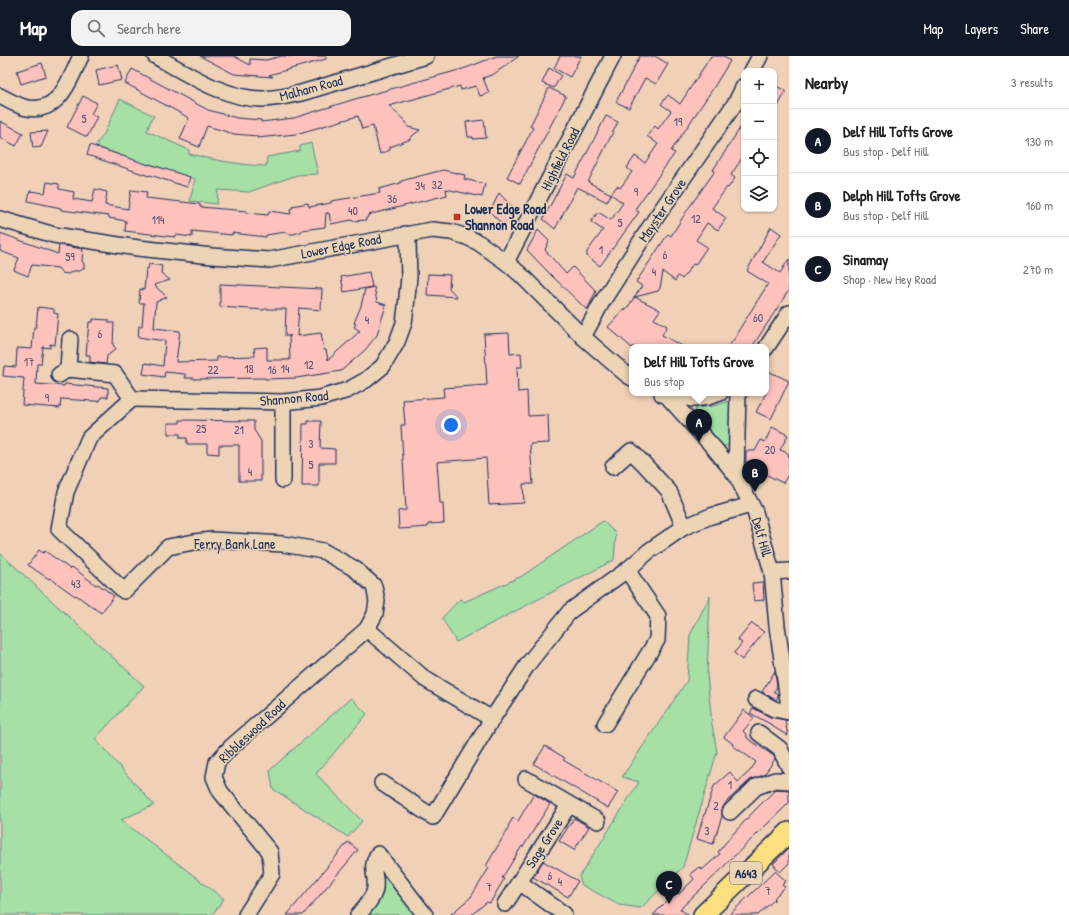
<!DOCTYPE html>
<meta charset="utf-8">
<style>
:root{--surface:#fff;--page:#f2f2f2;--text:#222;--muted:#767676;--line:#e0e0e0;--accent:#111827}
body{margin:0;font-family:"Patrick Hand",sans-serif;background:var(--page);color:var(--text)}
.controls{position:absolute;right:12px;top:12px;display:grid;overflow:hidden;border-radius:8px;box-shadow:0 1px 3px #0004}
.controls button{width:36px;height:36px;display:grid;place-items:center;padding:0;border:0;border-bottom:1px solid var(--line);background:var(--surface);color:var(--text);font:20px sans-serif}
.you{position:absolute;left:451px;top:369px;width:14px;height:14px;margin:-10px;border:3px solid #fff;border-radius:50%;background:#1a73e8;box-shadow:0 0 0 6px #1a73e833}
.badge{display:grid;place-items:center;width:26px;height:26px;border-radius:50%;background:var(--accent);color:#fff;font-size:13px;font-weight:700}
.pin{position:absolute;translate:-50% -33px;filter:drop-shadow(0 1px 2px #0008)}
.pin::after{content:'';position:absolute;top:21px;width:14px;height:12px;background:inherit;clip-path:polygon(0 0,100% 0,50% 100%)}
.popup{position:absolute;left:629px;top:288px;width:140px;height:52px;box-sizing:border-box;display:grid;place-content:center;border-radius:8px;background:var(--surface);filter:drop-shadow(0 1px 3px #0005);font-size:13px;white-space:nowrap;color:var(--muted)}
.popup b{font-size:15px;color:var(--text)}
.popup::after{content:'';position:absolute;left:50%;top:100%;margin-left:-8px;border:8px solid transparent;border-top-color:var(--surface)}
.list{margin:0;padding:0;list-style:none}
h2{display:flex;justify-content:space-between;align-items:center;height:52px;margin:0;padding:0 16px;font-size:17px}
h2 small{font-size:13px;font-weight:400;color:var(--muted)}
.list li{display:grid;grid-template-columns:26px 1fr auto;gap:12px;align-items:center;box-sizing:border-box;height:64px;padding:0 16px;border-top:1px solid var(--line)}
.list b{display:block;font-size:15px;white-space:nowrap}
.list p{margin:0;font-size:13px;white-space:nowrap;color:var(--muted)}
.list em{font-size:13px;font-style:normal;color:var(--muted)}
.icon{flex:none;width:22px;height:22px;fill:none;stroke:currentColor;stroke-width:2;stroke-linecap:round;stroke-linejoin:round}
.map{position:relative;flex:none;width:789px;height:859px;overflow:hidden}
header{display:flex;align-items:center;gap:24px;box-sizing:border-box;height:56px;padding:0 20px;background:var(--accent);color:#fff}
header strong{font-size:19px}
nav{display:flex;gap:22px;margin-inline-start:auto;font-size:14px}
.search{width:280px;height:36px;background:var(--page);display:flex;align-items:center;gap:10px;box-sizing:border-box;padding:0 14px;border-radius:12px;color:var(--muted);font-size:15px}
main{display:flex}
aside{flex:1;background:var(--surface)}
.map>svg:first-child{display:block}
.green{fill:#a6e0a6;stroke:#608882}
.building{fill:#fec2bd;stroke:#1b2f5e}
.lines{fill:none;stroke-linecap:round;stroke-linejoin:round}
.minor-casing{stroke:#1b2f5e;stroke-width:18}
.major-casing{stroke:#1b2f5e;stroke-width:22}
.minor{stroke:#edd4b5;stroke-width:15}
.major{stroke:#fce080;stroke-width:19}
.poi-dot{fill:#c8321e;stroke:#edd4b5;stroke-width:1.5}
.labels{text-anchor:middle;stroke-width:3;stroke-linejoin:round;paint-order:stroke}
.number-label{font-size:12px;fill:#545476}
.shield{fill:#edd4b5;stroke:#5a6078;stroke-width:1}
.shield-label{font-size:13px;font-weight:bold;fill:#1b2f5e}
.street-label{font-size:14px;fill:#1b2f5e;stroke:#edd4b5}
.poi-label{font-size:14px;font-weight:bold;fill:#1b2f5e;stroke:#edd4b5;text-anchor:start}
</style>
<header>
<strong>Map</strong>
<div class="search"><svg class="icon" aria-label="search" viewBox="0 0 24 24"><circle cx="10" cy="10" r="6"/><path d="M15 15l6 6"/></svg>Search here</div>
<nav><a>Map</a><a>Layers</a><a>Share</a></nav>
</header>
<main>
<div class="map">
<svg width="789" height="859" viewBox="0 0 789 859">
<rect width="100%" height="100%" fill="#f0d0b7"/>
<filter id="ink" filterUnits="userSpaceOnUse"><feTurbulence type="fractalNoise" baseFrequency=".025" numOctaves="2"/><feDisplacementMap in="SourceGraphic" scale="8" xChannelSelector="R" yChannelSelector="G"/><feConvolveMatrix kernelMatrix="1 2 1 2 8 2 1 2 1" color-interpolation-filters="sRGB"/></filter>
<g filter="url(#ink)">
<g class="green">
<path d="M120,43L154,60L151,64L147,75L189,94V98C214,104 240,109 266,110L267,101L300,95V90L311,87L318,118L297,119L249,136L218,134L217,148L190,145L195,123L150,108L147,116L134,104L95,90L104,78Z"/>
<path d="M729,345L731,346L730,388C728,391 725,390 722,389L695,356V354L696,352L713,350Z"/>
<polygon points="603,465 616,478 614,504 456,586 442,562 460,543 464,546 522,520"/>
<polygon points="0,497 144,630 95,683 154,749 121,764 224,843 212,859 0,859"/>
<polygon points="710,540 707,619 712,669 717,696 683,811 641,852 619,849 582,829 579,821 639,726 622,721 687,625 690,579"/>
<polygon points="351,642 367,658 316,718 362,765 348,781 273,733 270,714"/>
<polygon points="380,811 418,859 366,859"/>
</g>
<g class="building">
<polygon points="200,0 234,0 250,9 250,3 266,4 282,0 326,0 326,3 269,19 273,21 234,18"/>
<polygon points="497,0 519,0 494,18 483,22 489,37 480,40 476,30 461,34 460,30 389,50 406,66 408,71 420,74 411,81 411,83 390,91 390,94 380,98 373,70 362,73 358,60 296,78 257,82 257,80 234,78 207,70 199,91 180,83 189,62 125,27 132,13 208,54 237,62 261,64 261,66 294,62 355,43 466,12"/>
<polygon points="560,0 581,0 570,21 554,12"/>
<polygon points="640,0 655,0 668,8 656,28 645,22 629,52 616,46"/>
<polygon points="711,0 723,0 730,5 714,31 671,95 675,97 635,153 639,156 624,177 600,210 587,200 587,196 603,174 591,166 598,156 611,164 623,147 611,138 617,130 620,132 632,116 627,112 635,100 645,107 658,88 647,80 655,70 658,73 671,55 661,48 668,39 680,48"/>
<polygon points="42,7 46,20 21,28 17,15"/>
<polygon points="118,9 122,24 99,29 96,14"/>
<polygon points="549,12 561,19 554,32 542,27"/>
<polygon points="774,29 786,35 774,58"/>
<polygon points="549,32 566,40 520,128 507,121 533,72 530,70"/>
<polygon points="83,40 97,47 91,58 97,61 87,81 67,71"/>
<polygon points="606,60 618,66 588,126 611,138 607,146 577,131 555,173 543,163 567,118 574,122"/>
<polygon points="484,64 486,82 473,83 473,81 468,81 466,66"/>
<polygon points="0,65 23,77 16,90 0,81"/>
<polygon points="744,66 744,99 731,119 735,122 728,132 727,131 712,152 726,162 718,174 707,167 696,184 707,191 695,209 693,208 682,223 678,220 675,225 663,216 660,232 658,235 635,241 660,254 654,263 667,270 662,279 684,291 632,291 632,292 608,271 624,253 626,254 642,230 636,226 668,178 671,180 688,153 715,115 713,114"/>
<polygon points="48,75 41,91 33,92 31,76"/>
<polygon points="90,89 149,109 149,108 190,121 187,131 150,119 149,120 87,99"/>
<polygon points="443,114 465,119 464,123 485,128 482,141 446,133 447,139 368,159 368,161 366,162 366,164 353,165 352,164 331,168 329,157 326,157 325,171 302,174 301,176 293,178 289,178 286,176 266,179 266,181 232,177 232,179 192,175 192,181 176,179 175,181 125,175 126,165 109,162 109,160 61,154 61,152 28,145 30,135 45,137 47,126 59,128 59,133 74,136 73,143 92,146 95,133 107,136 105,149 128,153 131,134 147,136 146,142 200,148 200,151 247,155 247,157 268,159 269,155 291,158 290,153 293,152 292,150 308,147 309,151 331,147 331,145 380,137 379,133 401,127 401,125"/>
<polygon points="499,137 517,156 503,169 490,156"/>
<polygon points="771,171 781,178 763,206 780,217 789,203 789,234 752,291 728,291 738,278 737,277 768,228 747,215"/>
<polygon points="538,174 549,185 545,194 566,218 573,211 596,235 587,254 550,218 527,194"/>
<polygon points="0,177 58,198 59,189 83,193 82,205 84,208 84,212 80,215 73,215 68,218 62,217 58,212 32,209 28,220 18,216 14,214 19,202 0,195"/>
<polygon points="149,208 162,210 161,217 170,224 154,229 167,241 156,246 154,272 180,275 176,306 217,305 217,301 255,300 254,292 267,291 267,304 290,304 289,280 291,280 285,280 286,253 265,253 264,254 220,251 220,228 322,233 321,254 299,252 297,280 321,277 324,294 326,294 328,304 360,275 354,271 356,268 354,267 361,250 365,233 374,231 377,246 386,249 377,279 365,294 341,315 296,322 265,323 265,322 194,323 194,322 185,322 185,318 165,316 164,321 143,318 145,307 163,310 165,285 138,281 139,270 142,270 144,247 139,247 140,233 144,234 146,213 148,213"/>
<polygon points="369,216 372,231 344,236 341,221"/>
<polygon points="428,218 450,219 449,232 457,241 427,239"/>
<polygon points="38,251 54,253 54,257 58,258 55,289 50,288 50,292 43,291 41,308 37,308 36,328 64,330 65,328 108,332 108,341 101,341 100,345 94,345 61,343 60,352 22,349 24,322 3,320 4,310 16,311 17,292 32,293 34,271 36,271"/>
<polygon points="93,263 109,264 109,267 114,267 113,289 116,293 107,300 106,308 90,306 90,299 86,299 89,266 93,266"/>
<polygon points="509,277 510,298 521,297 522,311 517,311 518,336 527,335 528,360 548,359 549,387 530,388 533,428 523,428 524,447 489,449 486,402 437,406 440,447 443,447 444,467 428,468 428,471 399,473 398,455 406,454 401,369 405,369 403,344 444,341 443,332 487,329 484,278"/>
<polygon points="766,314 789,325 771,363 756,356 766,337"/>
<polygon points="180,364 254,365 254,374 261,385 261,425 239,425 239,389 219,389 219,398 207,397 207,388 187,388 187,382 180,382 180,378 168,378 168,367 180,367"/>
<polygon points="308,365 321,365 320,392 335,393 335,407 319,407 319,430 302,430 303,368 308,368"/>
<polygon points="772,371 788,379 780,394 788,397 789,402 789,417 783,427 763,417 765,414 753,407 746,407 746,395 755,395 761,384 765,386"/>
<polygon points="39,494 43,497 45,495 70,513 72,511 96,529 98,528 114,540 101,557 76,539 75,540 50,522 49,523 28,509"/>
<polygon points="763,526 764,544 754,545 752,527"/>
<polygon points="752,567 764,576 742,604 734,597 742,587 738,584"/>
<polygon points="775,615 777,630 774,636 778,638 778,640 776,644 762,636"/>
<polygon points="753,652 770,661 785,664 788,680 772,670 772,669 750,657"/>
<polygon points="744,654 754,662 743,675 747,679 747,682 774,700 775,703 764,719 750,724 726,746 722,753 722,760 713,788 697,783 704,758 705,758 714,730 730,716 738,726 750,715 756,706 732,689 733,688 724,681"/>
<polygon points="545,690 565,702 563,704 618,736 608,752 534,708"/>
<polygon points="776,733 789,734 789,747 724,810 725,810 680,853 688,859 653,859 677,835 679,838 694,823 690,818 699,811 702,814 720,798 718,796 732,779 755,754"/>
<polygon points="534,738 550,748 523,791 522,790 502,822 504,823 490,847 487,846 471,859 450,859 471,841 489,812 486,810 509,771 508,770 513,762 518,765"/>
<polygon points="574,762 589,771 574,794 559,785"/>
<polygon points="348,786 358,794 303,859 287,859"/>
<polygon points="789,792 789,807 780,816 773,808"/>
<polygon points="543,805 578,825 568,841 533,821"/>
<polygon points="775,815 786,825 782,829 785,831 774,842 775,843 758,859 729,859"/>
</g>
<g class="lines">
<g class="minor-casing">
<g id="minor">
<path d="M155,0C188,18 226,44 265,43C277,42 289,40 301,37L426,0"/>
<polyline points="752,15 760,0"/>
<path d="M0,40C7,44 15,48 23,51C58,61 69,25 81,0"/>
<polyline points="0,163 54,179 138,192 212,200 269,204 432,174 451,176 467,181 479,187 506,206 520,218 583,281 627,319 632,322"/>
<polyline points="506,206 613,0"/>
<polyline points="583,281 602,246 655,163 736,46 744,30"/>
<polyline points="766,292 789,257"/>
<polyline points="68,313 115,318 132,343"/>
<polyline points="59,319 68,313 70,283"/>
<polyline points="662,338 693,343 708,341 720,337"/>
<polyline points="667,340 714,392 736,419 755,456 772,516 777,570 789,651"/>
<polyline points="132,343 89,382 66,436 59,473 124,535 168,491 194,486 212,484 283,488 323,495 355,513 374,530 377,545 375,558 367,573 231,691 217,706 214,721 220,735 270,796 272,818 246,859"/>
<polyline points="132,343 283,346 321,342 348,334 366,324 383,310 397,286 404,267 406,251 409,221 408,187 405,178"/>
<polyline points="283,346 283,424"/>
<polyline points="613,411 631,395 643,407 669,435 684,471"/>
<polyline points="736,419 738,337"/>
<polyline points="772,516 789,515"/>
<polyline points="367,573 425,623 492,663"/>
<polyline points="756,643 774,653 789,656"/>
<polyline points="605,668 657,584 658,560 627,514"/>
<polyline points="759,677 780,693 789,711"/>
<polyline points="526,723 598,765"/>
<polyline points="382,727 433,761 492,663 528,608 570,555 627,514 649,495 684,471 711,460 751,449"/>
<polyline points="730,756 756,731 775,724 789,725"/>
<polyline points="519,826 564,858 564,859"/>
<polyline points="505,848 569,749"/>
<path d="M358,859C364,852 374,842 375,832C377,818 369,813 378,798L425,859"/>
</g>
</g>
<g class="major-casing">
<polyline id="major" points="703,859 789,776"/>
</g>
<use href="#minor" class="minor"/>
<use href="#major" class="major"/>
</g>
</g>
<rect class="poi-dot" x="453" y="157" width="8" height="8" rx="2"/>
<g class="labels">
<g class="number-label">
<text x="84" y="67">5</text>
<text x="678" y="70">19</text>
<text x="437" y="133">32</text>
<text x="420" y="134">34</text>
<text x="636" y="140">9</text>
<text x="392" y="147">36</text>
<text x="353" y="159">40</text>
<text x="696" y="167">12</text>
<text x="158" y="168">114</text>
<text x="620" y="171">5</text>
<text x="601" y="198">1</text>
<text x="665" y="203">6</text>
<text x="70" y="205">59</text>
<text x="654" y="220">4</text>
<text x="758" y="266">60</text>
<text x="367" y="268">4</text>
<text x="100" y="282">6</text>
<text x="29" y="310">17</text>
<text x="309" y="313">12</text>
<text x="249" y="317">18</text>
<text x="285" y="317">14</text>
<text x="213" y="318">22</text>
<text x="272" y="318">16</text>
<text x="47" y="346">9</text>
<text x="201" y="377">25</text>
<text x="239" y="378">21</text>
<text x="311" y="392">3</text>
<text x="770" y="398">20</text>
<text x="311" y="413">5</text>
<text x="250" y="420">4</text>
<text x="76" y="532">43</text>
<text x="730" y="733">1</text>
<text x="716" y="754">2</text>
<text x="707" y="779">3</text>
<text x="550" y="824">6</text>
<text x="560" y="830">4</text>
<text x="489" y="835">7</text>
<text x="768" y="839">7</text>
</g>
<rect class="shield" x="730" y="806" width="32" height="22" rx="3"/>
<g class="shield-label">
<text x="746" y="822">A643</text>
</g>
<g class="street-label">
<text transform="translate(311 32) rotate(-15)" y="5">Malham Road</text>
<text transform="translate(560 103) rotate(-63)" y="5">Highfield Road</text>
<text transform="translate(662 154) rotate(-56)" y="5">Mayster Grove</text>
<text transform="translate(341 190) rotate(-11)" y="5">Lower Edge Road</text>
<text transform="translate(294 342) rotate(-5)" y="5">Shannon Road</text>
<text transform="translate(762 481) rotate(74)" y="5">Delf Hill</text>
<text x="235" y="493">Ferry Bank Lane</text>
<text transform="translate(252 675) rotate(-43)" y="5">Ribbleswood Road</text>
<text transform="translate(544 787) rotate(-57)" y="5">Sage Grove</text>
</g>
<g class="poi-label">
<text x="465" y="158">Lower Edge Road<tspan x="465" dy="16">Shannon Road</tspan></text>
</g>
</g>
</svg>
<div class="controls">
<button>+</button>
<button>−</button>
<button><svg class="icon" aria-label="locate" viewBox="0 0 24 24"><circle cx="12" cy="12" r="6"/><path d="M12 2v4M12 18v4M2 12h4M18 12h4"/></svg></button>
<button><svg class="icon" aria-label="layers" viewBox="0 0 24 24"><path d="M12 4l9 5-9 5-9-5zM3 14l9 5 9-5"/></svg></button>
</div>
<div class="you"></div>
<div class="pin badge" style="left:699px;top:386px">A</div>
<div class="popup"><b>Delf Hill Tofts Grove</b>Bus stop</div>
<div class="pin badge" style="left:755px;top:436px">B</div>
<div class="pin badge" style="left:669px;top:848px">C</div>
</div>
<aside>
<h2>Nearby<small>3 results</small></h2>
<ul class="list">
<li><span class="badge">A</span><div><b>Delf Hill Tofts Grove</b><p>Bus stop · Delf Hill</p></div><em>130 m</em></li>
<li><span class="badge">B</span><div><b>Delph Hill Tofts Grove</b><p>Bus stop · Delf Hill</p></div><em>160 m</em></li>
<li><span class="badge">C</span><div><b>Sinamay</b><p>Shop · New Hey Road</p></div><em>270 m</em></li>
</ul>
</aside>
</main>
